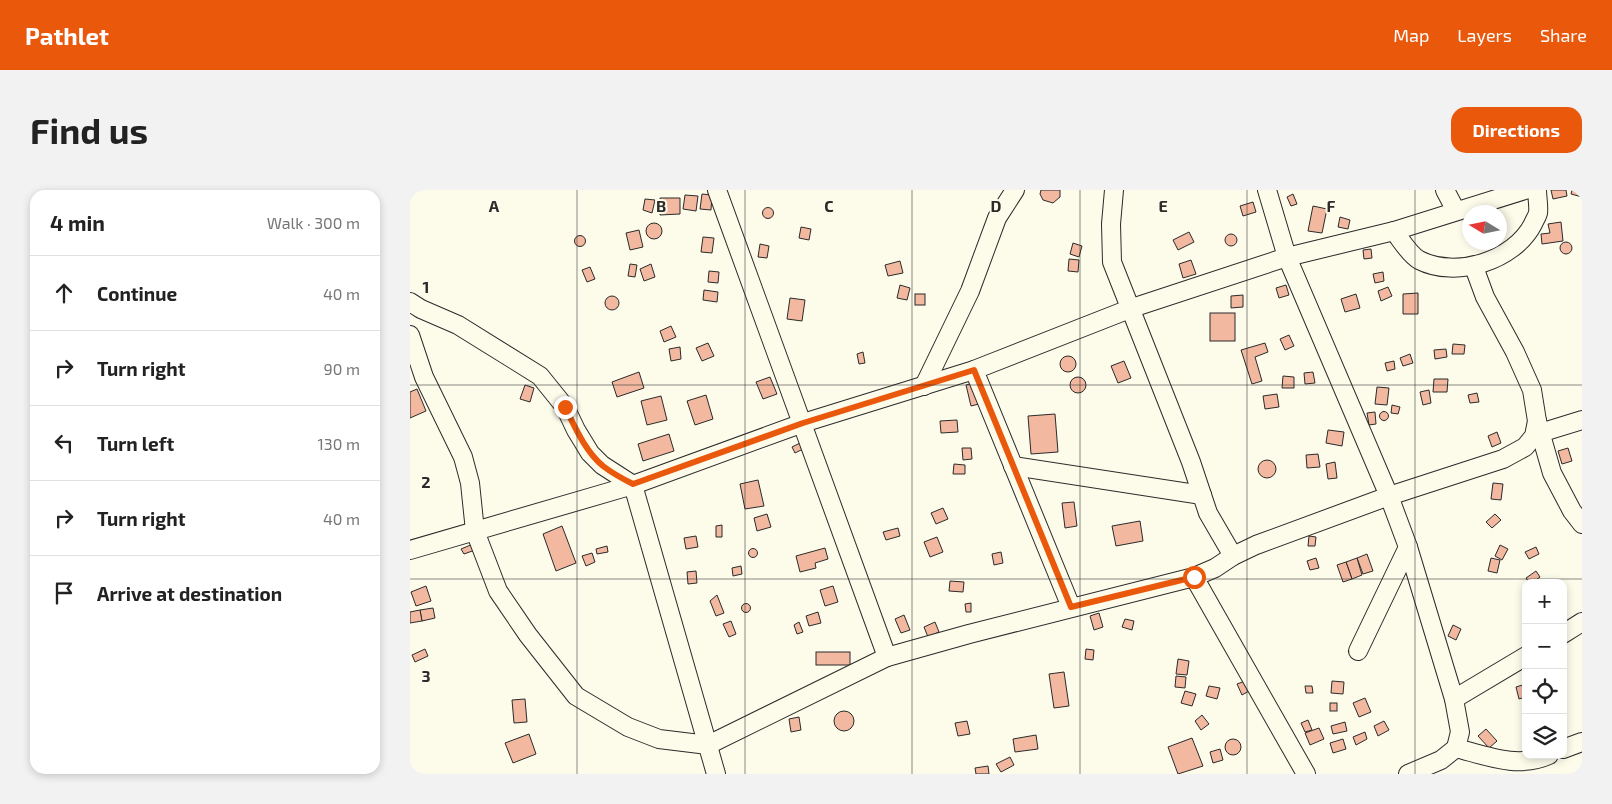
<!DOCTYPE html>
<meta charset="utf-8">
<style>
:root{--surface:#fff;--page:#f2f2f2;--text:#222;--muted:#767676;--line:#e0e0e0;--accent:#ea580c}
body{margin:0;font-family:"Exo 2",sans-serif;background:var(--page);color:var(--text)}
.controls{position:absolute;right:15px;bottom:15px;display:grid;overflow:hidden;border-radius:10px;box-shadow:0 2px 8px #0003}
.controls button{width:45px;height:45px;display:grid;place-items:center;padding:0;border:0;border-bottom:1px solid var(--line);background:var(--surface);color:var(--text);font:25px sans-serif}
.compass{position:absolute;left:1052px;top:15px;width:45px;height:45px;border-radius:50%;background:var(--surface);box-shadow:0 2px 8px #0003;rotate:280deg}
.stop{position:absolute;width:15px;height:15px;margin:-11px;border:4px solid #ea580c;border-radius:50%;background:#fff}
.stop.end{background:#ea580c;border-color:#fff;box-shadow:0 1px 5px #0008}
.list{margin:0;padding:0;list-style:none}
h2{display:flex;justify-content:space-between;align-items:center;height:65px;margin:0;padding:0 20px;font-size:21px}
h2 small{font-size:16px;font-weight:400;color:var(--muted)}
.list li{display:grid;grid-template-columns:32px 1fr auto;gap:15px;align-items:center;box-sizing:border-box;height:75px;padding:0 20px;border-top:1px solid var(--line)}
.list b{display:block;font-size:19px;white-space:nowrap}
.list em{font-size:16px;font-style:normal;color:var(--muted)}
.icon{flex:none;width:28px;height:28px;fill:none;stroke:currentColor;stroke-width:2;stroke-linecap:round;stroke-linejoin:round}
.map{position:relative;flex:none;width:1172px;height:584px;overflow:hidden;border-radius:15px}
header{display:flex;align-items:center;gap:30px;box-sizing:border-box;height:70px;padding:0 25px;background:var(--accent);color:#fff}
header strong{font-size:24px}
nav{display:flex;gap:28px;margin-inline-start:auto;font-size:18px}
.intro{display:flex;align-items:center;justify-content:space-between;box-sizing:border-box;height:120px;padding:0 30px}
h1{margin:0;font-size:35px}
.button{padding:12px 22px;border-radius:15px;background:var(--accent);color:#fff;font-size:18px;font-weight:700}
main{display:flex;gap:30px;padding:0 30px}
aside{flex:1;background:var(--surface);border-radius:15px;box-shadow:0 2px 8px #0003}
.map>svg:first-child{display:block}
.building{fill:#f2b8a0;stroke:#2b2b2b}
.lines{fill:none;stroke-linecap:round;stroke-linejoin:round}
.minor-casing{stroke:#2b2b2b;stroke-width:20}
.minor{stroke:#fdfbea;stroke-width:18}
.route{stroke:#ea580c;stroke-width:6}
.grid{fill:none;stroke:#2b2b2b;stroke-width:1;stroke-opacity:0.55}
.grid-label{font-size:16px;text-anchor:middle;font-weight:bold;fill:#2b2b2b;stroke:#fdfbea;stroke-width:4;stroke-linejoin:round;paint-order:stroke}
</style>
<header>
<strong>Pathlet</strong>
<nav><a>Map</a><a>Layers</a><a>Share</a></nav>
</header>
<div class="intro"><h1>Find us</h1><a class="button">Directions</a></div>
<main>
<aside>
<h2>4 min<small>Walk · 300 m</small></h2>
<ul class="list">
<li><svg class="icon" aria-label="ahead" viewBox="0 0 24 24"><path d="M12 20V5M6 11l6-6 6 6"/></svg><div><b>Continue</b></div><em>40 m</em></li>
<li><svg class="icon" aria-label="right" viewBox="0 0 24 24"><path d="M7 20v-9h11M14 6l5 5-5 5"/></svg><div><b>Turn right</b></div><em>90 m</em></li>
<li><svg class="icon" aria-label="left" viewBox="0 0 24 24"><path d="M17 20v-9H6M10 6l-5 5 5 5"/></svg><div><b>Turn left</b></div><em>130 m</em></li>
<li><svg class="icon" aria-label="right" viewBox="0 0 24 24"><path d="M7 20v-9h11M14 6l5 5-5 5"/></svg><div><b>Turn right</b></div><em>40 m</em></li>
<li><svg class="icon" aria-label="arrive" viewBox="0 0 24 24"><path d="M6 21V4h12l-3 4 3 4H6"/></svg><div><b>Arrive at destination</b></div></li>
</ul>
</aside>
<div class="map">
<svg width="1172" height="584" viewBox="0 0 1172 584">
<rect width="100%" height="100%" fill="#fdfbea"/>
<g class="building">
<polygon points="650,0 650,7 643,13 633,10 630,4 631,0"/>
<polygon points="1141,0 1156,0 1157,6 1143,9"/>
<polygon points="1162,0 1172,0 1172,7 1161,4"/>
<polygon points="292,4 302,5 301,20 290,19"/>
<polygon points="883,4 887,14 881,16 877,7"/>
<polygon points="275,5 288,6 286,21 273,19"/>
<polygon points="250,8 270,8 270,24 250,25"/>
<polygon points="235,9 245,10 242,23 233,20"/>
<polygon points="843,12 846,22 833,26 830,16"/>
<polygon points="903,16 917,19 912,43 898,41"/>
<circle cx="358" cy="23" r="5.5"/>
<polygon points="930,27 940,30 938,39 928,37"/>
<polygon points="1151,32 1153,51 1132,54 1131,44 1140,43 1138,34"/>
<circle cx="244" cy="41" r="8"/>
<polygon points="391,37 401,39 399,50 389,48"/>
<polygon points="229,40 233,57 220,60 216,43"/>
<polygon points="779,42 784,52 768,60 763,50"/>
<circle cx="821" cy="50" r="6"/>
<circle cx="170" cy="51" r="5.5"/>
<polygon points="293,47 304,48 302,63 291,62"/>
<circle cx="1156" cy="58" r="6"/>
<polygon points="663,53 672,56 669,67 660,64"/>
<polygon points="350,54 359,56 357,68 348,67"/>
<polygon points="961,59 962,68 954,69 953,60"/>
<polygon points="659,69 669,70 668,82 658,81"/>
<polygon points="781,70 786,84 773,88 769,74"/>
<polygon points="490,71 493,83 478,86 475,75"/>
<polygon points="220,74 227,75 225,87 218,86"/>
<polygon points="241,74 245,87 234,91 230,79"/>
<polygon points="180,77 185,89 177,92 172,80"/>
<polygon points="299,81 309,82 308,93 298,92"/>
<polygon points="973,82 974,91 965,93 963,84"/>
<polygon points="490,95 500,98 497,110 487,108"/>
<polygon points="876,95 879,105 869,108 866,98"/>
<polygon points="978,97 982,106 971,111 968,101"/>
<polygon points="294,100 308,102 307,112 293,110"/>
<polygon points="1008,103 1008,124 993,124 993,104"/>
<rect x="505" y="104" width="10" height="11"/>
<polygon points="946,104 950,118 935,122 931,109"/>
<polygon points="833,105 833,117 821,118 821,106"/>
<circle cx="202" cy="113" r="7"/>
<polygon points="380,108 395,110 392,131 377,129"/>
<rect x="800" y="123" width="25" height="28"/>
<polygon points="261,136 266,147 254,152 250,141"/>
<polygon points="879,145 884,156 875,160 870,149"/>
<polygon points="298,153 304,166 292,171 286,158"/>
<polygon points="855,153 858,162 845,167 852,191 842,194 831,160"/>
<polygon points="1043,154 1055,155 1054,164 1042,164"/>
<polygon points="270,157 271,169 261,171 259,159"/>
<polygon points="1036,159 1037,167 1025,169 1024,160"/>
<polygon points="453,162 455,173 449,174 447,164"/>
<polygon points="1000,164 1003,173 993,176 990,168"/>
<circle cx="658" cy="174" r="8"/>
<polygon points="714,171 721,188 708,193 701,176"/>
<polygon points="984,171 985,179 977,181 975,173"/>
<polygon points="229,182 234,198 207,207 202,192"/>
<polygon points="903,182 905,193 895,194 894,183"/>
<polygon points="873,186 884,187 884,198 872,198"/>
<polygon points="360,187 367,204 353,209 346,192"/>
<circle cx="668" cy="195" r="8"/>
<polygon points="1024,189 1038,189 1037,202 1023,202"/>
<polygon points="563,193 569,214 561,216 556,195"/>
<polygon points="115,195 124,198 120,212 110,209"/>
<polygon points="967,197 979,198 977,215 965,214"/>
<polygon points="7,199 16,221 0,228 0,202"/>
<polygon points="1019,200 1021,213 1013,215 1010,202"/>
<polygon points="1067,203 1069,212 1060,213 1058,205"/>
<polygon points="867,204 869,217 855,219 853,206"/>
<polygon points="296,205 303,229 285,235 277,211"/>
<polygon points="251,206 257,230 237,235 231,211"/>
<polygon points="982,215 990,217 988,224 981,223"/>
<circle cx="974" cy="226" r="4.5"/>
<polygon points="965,222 966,234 959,235 957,223"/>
<polygon points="645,224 648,262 621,264 618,226"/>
<polygon points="547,230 548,242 531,243 530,231"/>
<polygon points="918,240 934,242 932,256 916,253"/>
<polygon points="1087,242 1091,253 1082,257 1078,246"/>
<polygon points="259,244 264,261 233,271 228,254"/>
<polygon points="392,252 395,258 385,263 382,257"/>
<polygon points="552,258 561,258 562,269 553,270"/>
<polygon points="1158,258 1162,271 1152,274 1148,261"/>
<polygon points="908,264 910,277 897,278 896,265"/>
<circle cx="857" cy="279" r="9"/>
<polygon points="925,272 927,288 918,289 916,274"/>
<polygon points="544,274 555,275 555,284 543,284"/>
<polygon points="348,290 354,316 335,319 330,294"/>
<polygon points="1083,293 1093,294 1091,310 1081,309"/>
<polygon points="664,312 667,336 655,338 652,313"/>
<polygon points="533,318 538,329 526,334 521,323"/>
<polygon points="357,324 361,337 347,341 344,328"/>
<polygon points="1085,324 1091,330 1082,338 1076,332"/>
<polygon points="730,331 733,351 706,356 702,336"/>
<polygon points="312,335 312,347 306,347 306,336"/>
<polygon points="152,336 166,373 146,381 133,344"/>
<polygon points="488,338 490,346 476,350 473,342"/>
<polygon points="286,346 288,357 276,359 274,348"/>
<polygon points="899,346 906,347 905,356 898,356"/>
<polygon points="527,347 533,362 520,367 514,352"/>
<polygon points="63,354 65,360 54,364 51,359"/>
<polygon points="1090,355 1098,359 1092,370 1085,366"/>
<polygon points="197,356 198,362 187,364 186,359"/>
<polygon points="1126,357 1129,364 1119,369 1115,362"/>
<polygon points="415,358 418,369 405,373 406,378 390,382 386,366"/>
<circle cx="343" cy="363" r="4.5"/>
<polygon points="591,362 593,373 584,375 582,364"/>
<polygon points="182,363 185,372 176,376 172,366"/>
<polygon points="957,364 963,381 953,384 947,368"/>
<polygon points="906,368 909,378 900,380 897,371"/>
<polygon points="947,368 952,385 942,389 936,372"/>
<polygon points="1081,368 1090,370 1087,383 1078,381"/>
<polygon points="936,372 942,389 933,392 927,375"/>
<polygon points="331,376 332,384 323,386 322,378"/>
<polygon points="286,381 287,393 278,394 277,382"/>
<polygon points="1126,381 1130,387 1122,393 1119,393 1116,388"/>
<polygon points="540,391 554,392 553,402 539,401"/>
<polygon points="16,396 21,411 6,416 1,402"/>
<polygon points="423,396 428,412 415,416 410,400"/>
<polygon points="307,405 314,423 306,426 300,411"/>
<polygon points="561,413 561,422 556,422 555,414"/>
<circle cx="336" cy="418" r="4.5"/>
<polygon points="23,418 25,428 12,431 10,420"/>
<polygon points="10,420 12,431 0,433 0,422"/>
<polygon points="408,422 411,433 399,436 396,426"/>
<polygon points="689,423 693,437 684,440 680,426"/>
<polygon points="494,425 500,440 491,443 485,429"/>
<polygon points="715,429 724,431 722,440 712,437"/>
<polygon points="321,431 326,444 319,447 313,434"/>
<polygon points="389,432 393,442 387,444 384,435"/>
<polygon points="525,432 529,442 518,447 514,437"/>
<polygon points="1043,435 1051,439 1046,450 1038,446"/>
<polygon points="15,459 18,466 5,472 2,465"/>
<polygon points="676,459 684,460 683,470 675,469"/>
<rect x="406" y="462" width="34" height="13"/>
<polygon points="768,469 779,471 777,485 766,484"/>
<polygon points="654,482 659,516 644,518 639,484"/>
<polygon points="766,486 776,487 775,498 765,497"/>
<polygon points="835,491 839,501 832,505 827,494"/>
<polygon points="922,491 934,492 933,504 921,503"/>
<polygon points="1116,494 1116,507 1109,509 1106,497"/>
<polygon points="799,496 810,498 807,509 796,506"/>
<polygon points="895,496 902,496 903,503 896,503"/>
<polygon points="775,501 786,504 782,516 771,513"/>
<polygon points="955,508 961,522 949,527 943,513"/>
<polygon points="115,509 117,532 104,533 102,510"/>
<rect x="920" y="513" width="7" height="8"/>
<circle cx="434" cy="531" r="10"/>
<polygon points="792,525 799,534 791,540 785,531"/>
<polygon points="389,527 391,540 381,542 379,529"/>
<polygon points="898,530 902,540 895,542 891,533"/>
<polygon points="557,531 560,544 548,546 545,533"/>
<polygon points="974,531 979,540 968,546 964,536"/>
<polygon points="935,532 937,541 923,544 921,536"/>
<polygon points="909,538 914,549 900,555 895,543"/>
<polygon points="1076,539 1087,551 1079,558 1068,546"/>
<polygon points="955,542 957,549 946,555 943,547"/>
<polygon points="119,544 126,564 103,573 95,553"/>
<polygon points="626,545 628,559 605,562 603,549"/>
<polygon points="782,548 793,576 768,584 758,557"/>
<circle cx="823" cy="557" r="8"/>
<polygon points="933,549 936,559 923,563 920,553"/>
<polygon points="810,559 813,570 803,573 800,562"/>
<polygon points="600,567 604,575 591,582 586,574"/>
<polygon points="578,576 579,584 566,584 565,578"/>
</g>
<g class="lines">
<g class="minor-casing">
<g id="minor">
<polyline points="307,0 477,467"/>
<polyline points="704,0 701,34 702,72 781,272 798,323 823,366"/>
<polyline points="857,0 877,67 979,306 998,357 1044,509 1050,542 1046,558 1031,570 998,584"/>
<polyline points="1035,0 1046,21"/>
<path d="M984,41C991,50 999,64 1009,70C1046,89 1104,71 1123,34C1124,31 1127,27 1128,23C1129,16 1127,7 1127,0"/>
<polyline points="0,112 11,119 48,135 130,186 155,217 166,240 180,263 192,275 223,295 306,584"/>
<polyline points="0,145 14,187 53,267 60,293 65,341 88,401 118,445 166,506 218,537 249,549 298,555 477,467 559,444 784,387 805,378 823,366 846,355 979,306 1093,269 1115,257 1124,246 1127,231 1122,200 1105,162 1075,107 1064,77"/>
<polyline points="564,180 661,417"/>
<polyline points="514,196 560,101 587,28 605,0"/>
<polyline points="1127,231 1142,283 1162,321 1172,334"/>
<polyline points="1130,243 1172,230"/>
<polyline points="603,276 792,305"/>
<polyline points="0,360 223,295 393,233 564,180 722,118 877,67 984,41 1115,0"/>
<polyline points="784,387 896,584"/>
<polyline points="1153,444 1172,432"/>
<polyline points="948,461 998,357"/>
<polyline points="1044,509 1116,466"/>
<path d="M1046,558C1077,566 1108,579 1139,565"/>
<polyline points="1153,559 1172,552"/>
</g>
</g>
<use href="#minor" class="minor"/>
</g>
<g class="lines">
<path class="route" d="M155,217C165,237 175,261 193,276C202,283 213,289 223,294L393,233L564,180L661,417L784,387"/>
</g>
<path class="grid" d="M167,0V584M335,0V584M502,0V584M670,0V584M837,0V584M1005,0V584M0,195H1172M0,389H1172"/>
<g class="grid-label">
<text x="84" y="22">A</text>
<text x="251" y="22">B</text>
<text x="419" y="22">C</text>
<text x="586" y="22">D</text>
<text x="753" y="22">E</text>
<text x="921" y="22">F</text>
<text x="16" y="103">1</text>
<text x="16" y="298">2</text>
<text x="16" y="492">3</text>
</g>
</svg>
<div class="controls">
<button>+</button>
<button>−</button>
<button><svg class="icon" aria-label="locate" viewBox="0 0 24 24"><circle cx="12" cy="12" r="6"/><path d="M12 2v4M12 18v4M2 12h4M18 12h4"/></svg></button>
<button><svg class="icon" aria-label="layers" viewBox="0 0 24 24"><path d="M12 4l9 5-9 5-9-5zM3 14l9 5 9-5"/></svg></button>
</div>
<svg class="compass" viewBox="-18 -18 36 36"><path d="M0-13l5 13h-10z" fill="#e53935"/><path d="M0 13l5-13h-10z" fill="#767676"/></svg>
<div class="stop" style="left:784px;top:387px"></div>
<div class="stop end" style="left:155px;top:217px"></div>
</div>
</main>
